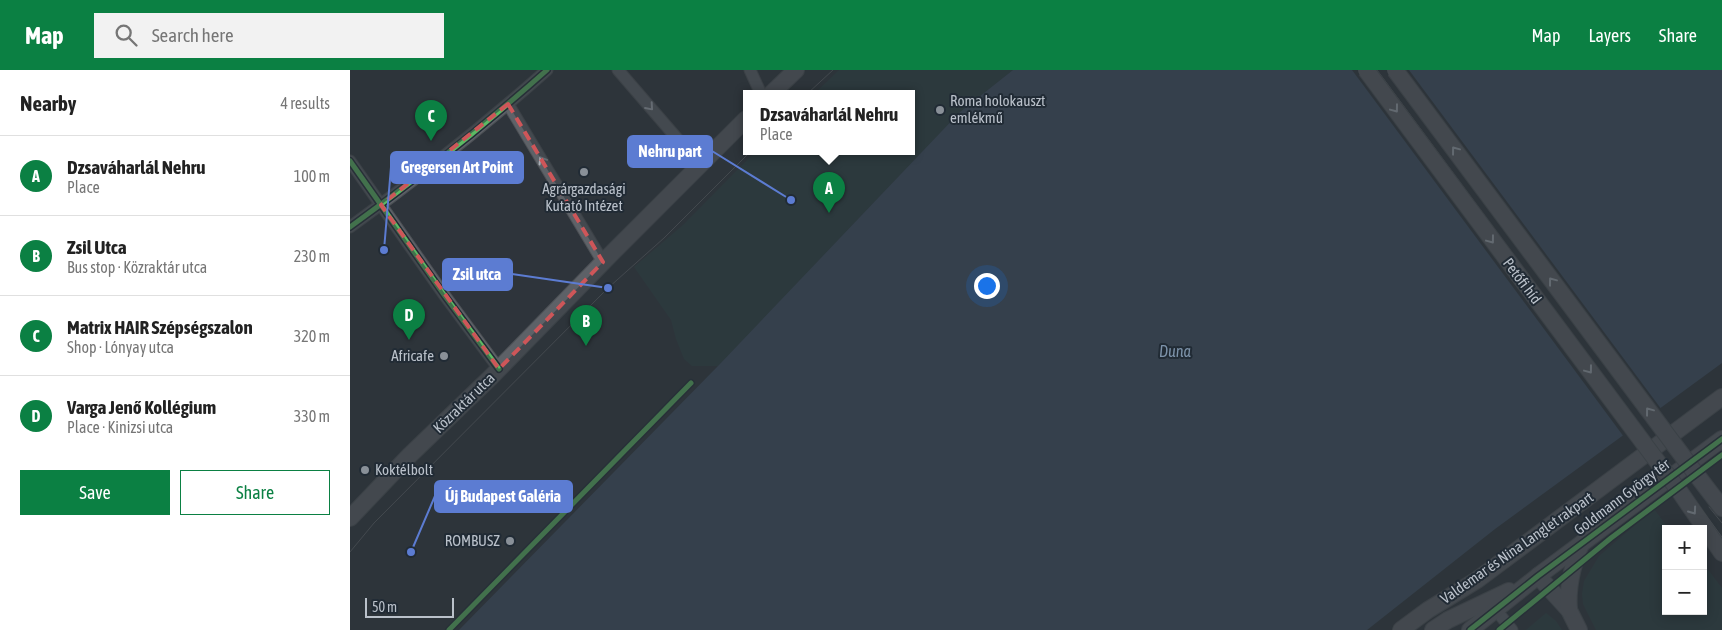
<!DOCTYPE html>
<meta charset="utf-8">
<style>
:root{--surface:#fff;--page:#f2f2f2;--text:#222;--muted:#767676;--line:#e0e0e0;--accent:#0b8043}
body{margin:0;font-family:"Asap Condensed",sans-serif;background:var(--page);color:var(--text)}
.controls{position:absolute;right:15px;bottom:15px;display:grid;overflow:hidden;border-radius:0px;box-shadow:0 2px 12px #0003}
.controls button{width:45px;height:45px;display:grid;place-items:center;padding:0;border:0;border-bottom:1px solid var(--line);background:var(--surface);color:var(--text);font:25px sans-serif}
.scale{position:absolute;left:15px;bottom:12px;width:89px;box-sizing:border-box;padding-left:5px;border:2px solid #bac1ca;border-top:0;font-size:14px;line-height:18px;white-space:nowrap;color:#bac1ca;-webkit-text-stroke:4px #212b35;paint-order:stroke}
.you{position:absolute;left:636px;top:215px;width:18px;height:18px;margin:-12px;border:4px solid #fff;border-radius:50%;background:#1a73e8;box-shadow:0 0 0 8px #1a73e833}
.badge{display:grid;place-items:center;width:32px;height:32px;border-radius:50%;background:var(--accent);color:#fff;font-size:16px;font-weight:700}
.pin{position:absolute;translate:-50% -41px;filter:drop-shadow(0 1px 2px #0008)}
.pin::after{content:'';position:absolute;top:26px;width:18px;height:15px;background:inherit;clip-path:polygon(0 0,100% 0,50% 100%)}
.popup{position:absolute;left:393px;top:20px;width:172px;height:65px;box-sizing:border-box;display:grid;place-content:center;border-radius:0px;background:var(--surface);filter:drop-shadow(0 1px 4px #0005);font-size:16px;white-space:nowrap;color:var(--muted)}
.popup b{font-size:19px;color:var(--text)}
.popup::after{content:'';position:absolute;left:50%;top:100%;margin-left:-10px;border:10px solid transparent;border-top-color:var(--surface)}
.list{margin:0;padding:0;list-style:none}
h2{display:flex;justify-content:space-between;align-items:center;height:65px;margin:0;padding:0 20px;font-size:21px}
h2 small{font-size:16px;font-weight:400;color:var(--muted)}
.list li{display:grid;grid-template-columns:32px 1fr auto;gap:15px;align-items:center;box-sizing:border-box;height:80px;padding:0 20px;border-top:1px solid var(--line)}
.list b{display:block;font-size:19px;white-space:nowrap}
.list p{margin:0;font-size:16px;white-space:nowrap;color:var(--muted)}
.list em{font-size:16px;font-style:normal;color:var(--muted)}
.actions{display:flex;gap:10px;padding:15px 20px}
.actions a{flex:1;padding:11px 0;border:1px solid var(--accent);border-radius:0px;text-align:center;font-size:18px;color:var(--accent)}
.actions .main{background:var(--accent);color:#fff}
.icon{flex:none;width:28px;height:28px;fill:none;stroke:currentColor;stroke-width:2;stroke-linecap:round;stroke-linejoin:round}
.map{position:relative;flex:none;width:1372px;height:560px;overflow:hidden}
header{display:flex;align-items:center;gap:30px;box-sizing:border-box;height:70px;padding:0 25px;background:var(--accent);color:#fff}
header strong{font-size:24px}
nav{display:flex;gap:28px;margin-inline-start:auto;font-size:18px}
.search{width:350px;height:45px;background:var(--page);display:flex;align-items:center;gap:12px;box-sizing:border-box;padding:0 18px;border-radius:0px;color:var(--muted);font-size:19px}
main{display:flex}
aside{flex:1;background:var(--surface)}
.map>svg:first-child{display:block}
.green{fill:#2c3f41}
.water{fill:#3e4f63}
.pier{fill:#2e343b}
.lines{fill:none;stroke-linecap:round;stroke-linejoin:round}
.street-casing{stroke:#4c5055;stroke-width:13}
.secondary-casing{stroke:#4c5055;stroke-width:18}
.street{stroke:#5e6268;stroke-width:11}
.secondary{stroke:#5d6167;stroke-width:16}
.tram{stroke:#5d6166;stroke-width:1}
.secondary-bridge-casing{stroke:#4c5055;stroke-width:18;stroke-linecap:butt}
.secondary-bridge{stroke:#5d6167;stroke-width:16}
.cycleway-casing{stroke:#212b35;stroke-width:8}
.cycleway{stroke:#5cba63;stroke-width:5}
.oneway{stroke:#a8aeb6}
.oneway2{stroke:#a3a9b1}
.marked{fill:none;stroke:#ce5659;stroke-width:4;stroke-dasharray:10 6;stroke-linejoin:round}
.poi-dot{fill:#899098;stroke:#212b35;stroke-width:2}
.labels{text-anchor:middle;stroke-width:4;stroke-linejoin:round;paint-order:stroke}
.poi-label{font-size:15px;fill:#bac1ca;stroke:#212b35;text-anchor:start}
.street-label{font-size:15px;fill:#bac1ca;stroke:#212b35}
.water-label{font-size:16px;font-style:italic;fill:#7d93aa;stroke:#212b35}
.leader{fill:none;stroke:#5c7cd2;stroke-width:2}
.callout-dot{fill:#5c7cd2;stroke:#212b35;stroke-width:2}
.callout{fill:#5c7cd2;stroke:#5c7cd2;stroke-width:2}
.callout-label{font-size:16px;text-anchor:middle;font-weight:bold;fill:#fff}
</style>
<header>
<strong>Map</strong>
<div class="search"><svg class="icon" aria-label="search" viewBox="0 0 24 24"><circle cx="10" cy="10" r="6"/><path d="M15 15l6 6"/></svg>Search here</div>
<nav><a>Map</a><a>Layers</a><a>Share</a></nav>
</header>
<main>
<aside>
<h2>Nearby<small>4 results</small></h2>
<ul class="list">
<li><span class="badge">A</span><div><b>Dzsaváharlál Nehru</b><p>Place</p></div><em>100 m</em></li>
<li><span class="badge">B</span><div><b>Zsil Utca</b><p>Bus stop · Közraktár utca</p></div><em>230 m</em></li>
<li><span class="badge">C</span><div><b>Matrix HAIR Szépségszalon</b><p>Shop · Lónyay utca</p></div><em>320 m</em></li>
<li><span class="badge">D</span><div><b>Varga Jenő Kollégium</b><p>Place · Kinizsi utca</p></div><em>330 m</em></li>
</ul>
<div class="actions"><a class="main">Save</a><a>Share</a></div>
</aside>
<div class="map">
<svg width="1372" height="560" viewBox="0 0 1372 560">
<rect width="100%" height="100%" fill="#2e343b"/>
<g class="green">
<polygon points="489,0 663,0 610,42 368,296 342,296 334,289 326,269 321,250 284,197 333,155 405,82 562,82 562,24 464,24"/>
<polygon points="1304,439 1319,459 1316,459 1316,541 1353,541 1353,493 1372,518 1372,560 1246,560 1233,534 1232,524 1234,511 1249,486"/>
<polygon points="1196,543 1206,551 1212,560 1176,560"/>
</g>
<polygon class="water" points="663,0 1372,0 1372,293 1145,459 1017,560 109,560 368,296 610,42"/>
<polygon class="pier" points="1002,0 1059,0 1312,340 1274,367"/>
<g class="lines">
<g class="street-casing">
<g id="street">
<polyline points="268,0 350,95"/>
<polyline points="400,0 411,24"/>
<polyline points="158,34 253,192"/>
<polyline points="0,91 95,226 149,299"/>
<path d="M0,157C68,108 134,56 197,0"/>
<polyline points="1146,540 1162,560"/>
</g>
</g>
<g class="secondary-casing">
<g id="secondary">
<polyline points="421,24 446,0"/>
<polyline points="1349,408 1372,438"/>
<polyline points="1330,422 1372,483"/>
<polyline points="0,448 59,386 141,307 264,181 396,49"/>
<polyline points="1188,506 1219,540 1229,560"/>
<path d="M1219,540C1217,516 1222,496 1231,474"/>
<polyline points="1051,560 1078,540 1127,510 1372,327"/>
<polyline points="1083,560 1098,550 1159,521"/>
<polyline points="1120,560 1188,506 1372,369"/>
</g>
</g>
<use href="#street" class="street"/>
<use href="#secondary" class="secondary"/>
<g class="tram">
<polyline points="1027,0 1372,467"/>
<polyline points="457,24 483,0"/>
<polyline points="1359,437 1372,453"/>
<polyline points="0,482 24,453 258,218 314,168 400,82"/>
</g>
<g class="secondary-bridge-casing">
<g id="secondary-bridge">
<polyline points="1016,0 1330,422"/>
<polyline points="1045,0 1349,408"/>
</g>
</g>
<use href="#secondary-bridge" class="secondary-bridge"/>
<g class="cycleway-casing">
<g id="cycleway">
<polyline points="0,91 95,226 149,299"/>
<path d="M0,157C68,108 134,56 197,0"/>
<polyline points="99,560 341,313"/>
<polyline points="1120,560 1188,506 1372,369"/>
<polyline points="1149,560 1261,468 1372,385"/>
</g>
</g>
<use href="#cycleway" class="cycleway"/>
</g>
<defs><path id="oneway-chevron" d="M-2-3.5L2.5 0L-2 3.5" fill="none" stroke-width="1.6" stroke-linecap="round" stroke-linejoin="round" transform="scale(1.25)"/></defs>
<g class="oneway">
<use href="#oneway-chevron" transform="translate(300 37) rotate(49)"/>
<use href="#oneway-chevron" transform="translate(192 90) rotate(-121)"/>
</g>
<g class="oneway2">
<use href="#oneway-chevron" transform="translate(1045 39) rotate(53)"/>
<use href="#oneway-chevron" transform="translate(1105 80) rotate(-127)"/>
<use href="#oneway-chevron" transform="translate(1141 170) rotate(53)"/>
<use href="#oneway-chevron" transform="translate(1202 211) rotate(-127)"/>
<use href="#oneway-chevron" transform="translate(1239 300) rotate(53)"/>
<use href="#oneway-chevron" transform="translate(1299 341) rotate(-127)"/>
<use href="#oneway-chevron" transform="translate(1343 441) rotate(55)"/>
</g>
<path d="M0 0H1372V560H0ZM158,34L253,192L149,299L31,135Z" fill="#2e343b" fill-opacity=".55" fill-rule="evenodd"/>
<path class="marked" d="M158,34L253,192L149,299L31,135Z"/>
<g class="poi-dot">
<circle cx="590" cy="40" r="5"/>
<circle cx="234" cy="102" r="5"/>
<circle cx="94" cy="286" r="5"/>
<circle cx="15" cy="400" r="5"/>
<circle cx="160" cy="471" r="5"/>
</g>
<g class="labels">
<g class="poi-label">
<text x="600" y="36">Roma holokauszt<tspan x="600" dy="17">emlékmű</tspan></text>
<text x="234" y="124" text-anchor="middle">Agrárgazdasági<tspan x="234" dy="17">Kutató Intézet</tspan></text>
<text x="84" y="291" text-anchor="end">Africafe</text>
<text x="25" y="405">Koktélbolt</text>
<text x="150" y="476" text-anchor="end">ROMBUSZ</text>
</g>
<g class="street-label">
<text transform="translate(1172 211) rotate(53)" y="5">Petőfi híd</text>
<text transform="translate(114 333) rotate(-44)" y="5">Közraktár utca</text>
<text transform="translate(1272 427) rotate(-37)" y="5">Goldmann György tér</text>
<text transform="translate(1167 478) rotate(-35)" y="5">Valdemar és Nina Langlet rakpart</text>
</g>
<g class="water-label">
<text x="825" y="287">Duna</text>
</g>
</g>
<path class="leader" d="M441 130L362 81M34 180L41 97M258 218L162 204M61 482L85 426"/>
<g class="callout-dot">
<circle cx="441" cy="130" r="5"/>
<circle cx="34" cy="180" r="5"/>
<circle cx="258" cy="218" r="5"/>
<circle cx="61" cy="482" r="5"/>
</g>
<g class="callout">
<rect x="278" y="66" width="84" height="31" rx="5"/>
<rect x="41" y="82" width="132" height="31" rx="5"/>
<rect x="93" y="189" width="69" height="31" rx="5"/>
<rect x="85" y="411" width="137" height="31" rx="5"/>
</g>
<g class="callout-label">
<text x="320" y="87">Nehru part</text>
<text x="107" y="103">Gregersen Art Point</text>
<text x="127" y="210">Zsil utca</text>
<text x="153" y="432">Új Budapest Galéria</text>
</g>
</svg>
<div class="controls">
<button>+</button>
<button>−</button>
</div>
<div class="scale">50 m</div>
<div class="you"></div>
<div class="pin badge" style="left:479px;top:143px">A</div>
<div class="popup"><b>Dzsaváharlál Nehru</b>Place</div>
<div class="pin badge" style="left:236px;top:276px">B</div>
<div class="pin badge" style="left:81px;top:71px">C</div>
<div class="pin badge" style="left:59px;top:270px">D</div>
</div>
</main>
